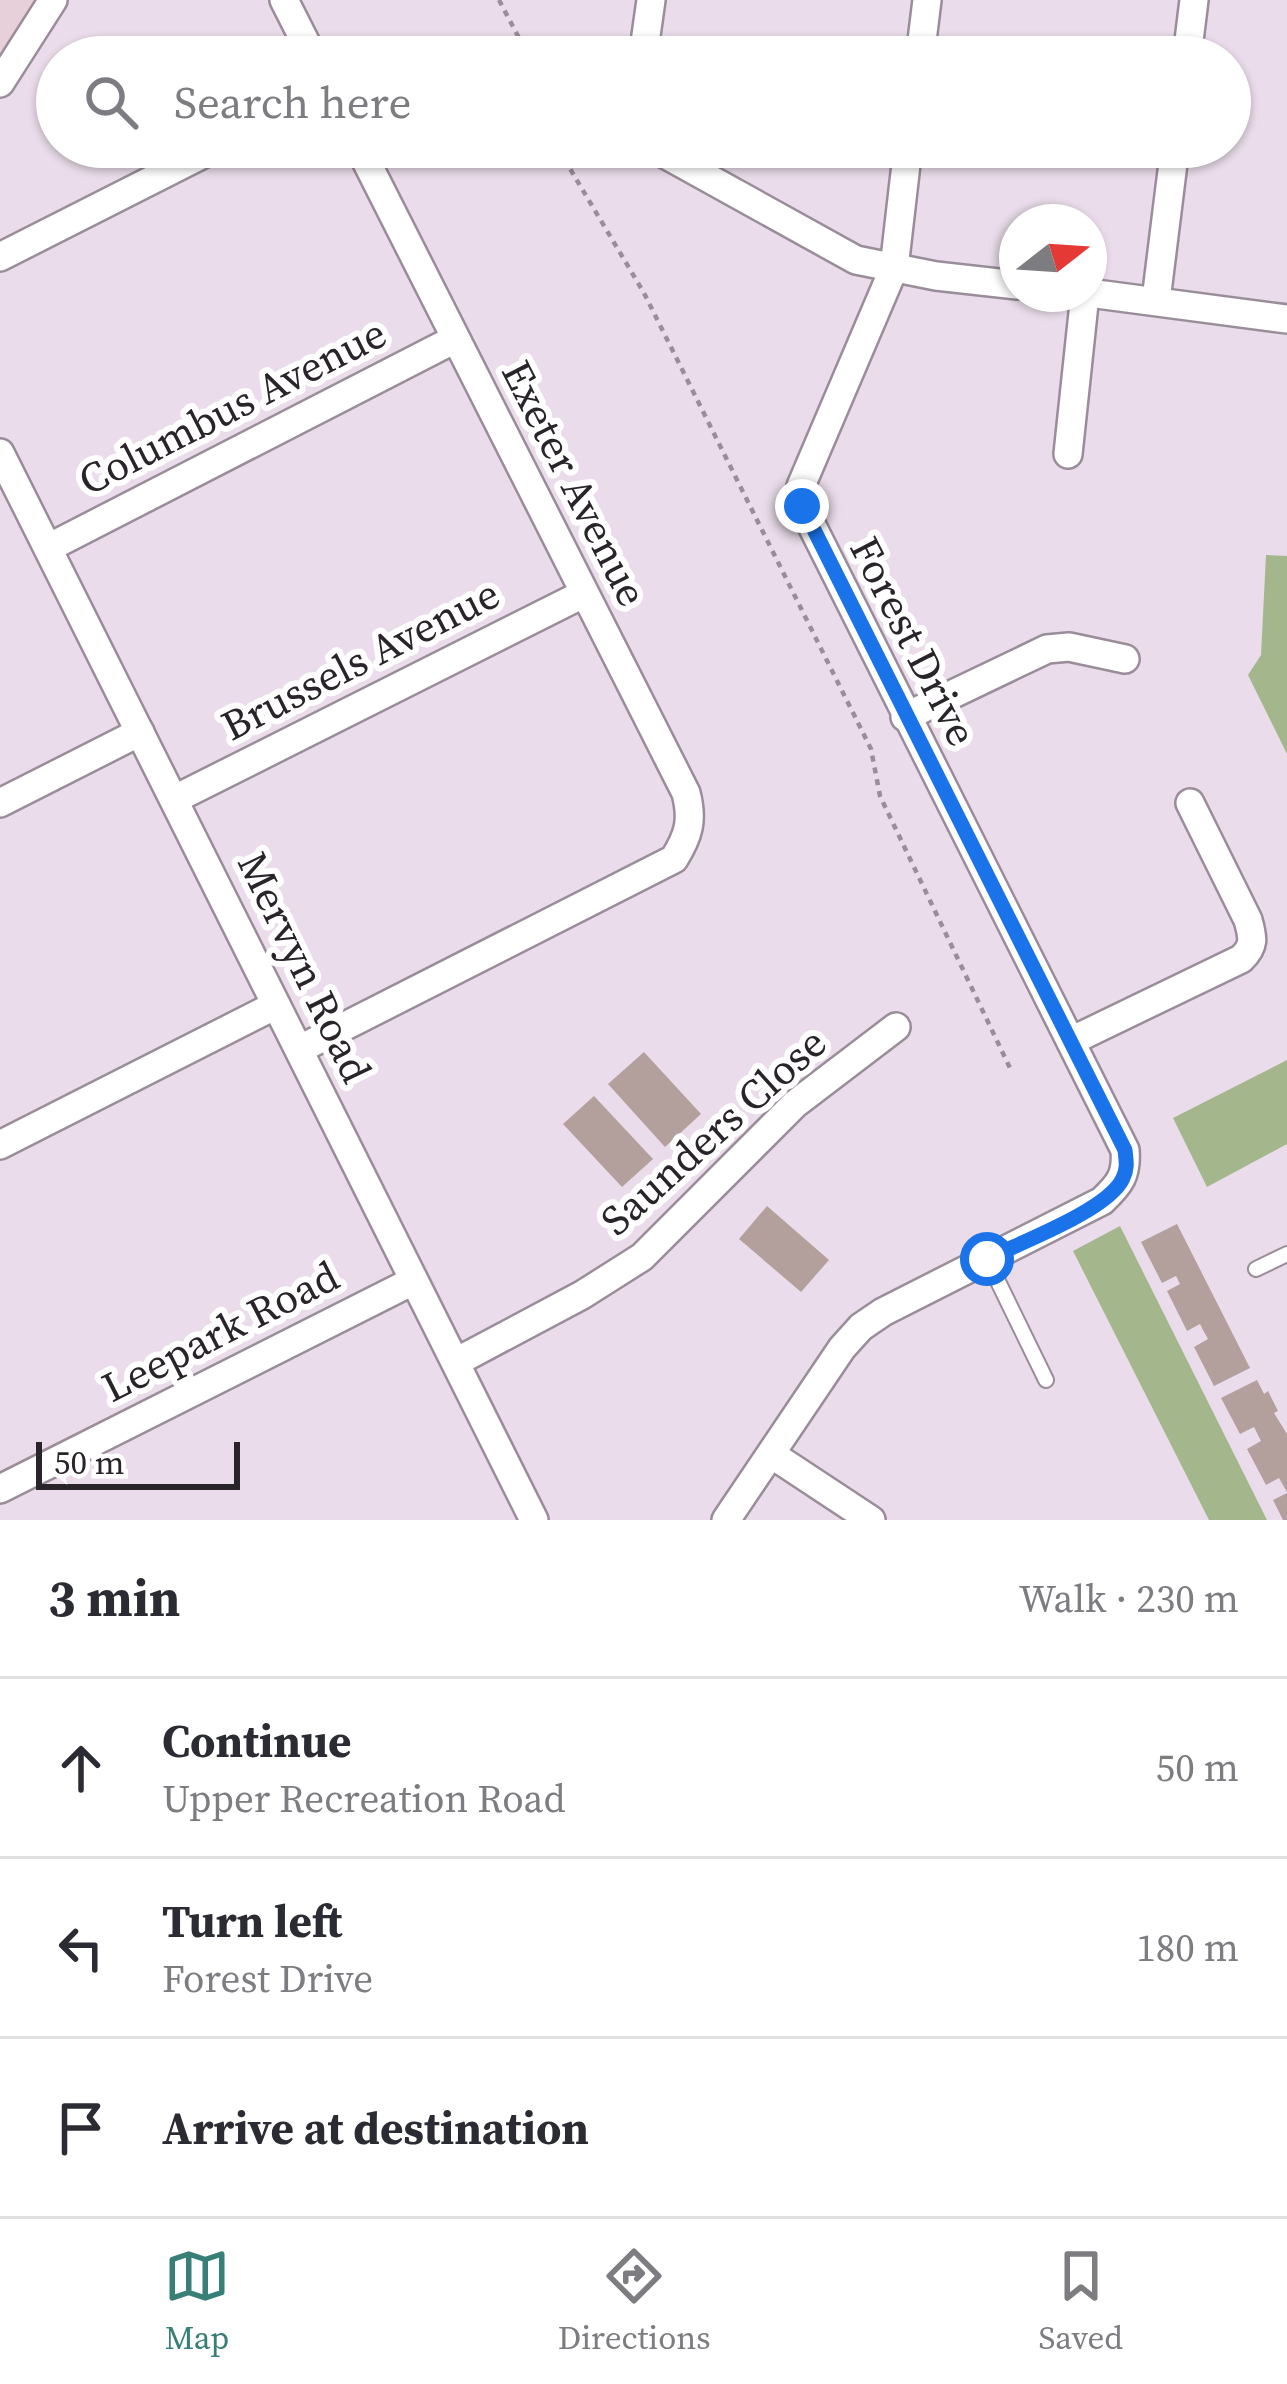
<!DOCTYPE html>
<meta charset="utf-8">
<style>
:root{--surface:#fff;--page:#f2f2f3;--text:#2b2b33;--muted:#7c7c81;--line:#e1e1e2;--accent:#387f77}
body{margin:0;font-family:"Source Serif 4",serif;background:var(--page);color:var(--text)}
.compass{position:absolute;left:999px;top:204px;width:108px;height:108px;border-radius:50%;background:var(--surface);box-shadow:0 3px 9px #0004;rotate:73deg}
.scale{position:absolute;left:36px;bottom:30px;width:204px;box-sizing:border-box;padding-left:12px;border:6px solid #292429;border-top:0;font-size:33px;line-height:42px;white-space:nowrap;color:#292429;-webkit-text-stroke:9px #fff;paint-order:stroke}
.stop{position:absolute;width:36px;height:36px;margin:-27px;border:9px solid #1a73e8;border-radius:50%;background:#fff}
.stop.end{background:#1a73e8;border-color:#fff;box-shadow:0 3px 12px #0008}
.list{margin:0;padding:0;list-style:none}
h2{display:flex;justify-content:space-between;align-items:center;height:156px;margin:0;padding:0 48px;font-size:51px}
h2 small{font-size:39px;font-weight:400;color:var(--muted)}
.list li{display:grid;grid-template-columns:78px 1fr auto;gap:36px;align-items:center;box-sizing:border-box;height:180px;padding:0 48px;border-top:3px solid var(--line)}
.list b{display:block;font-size:45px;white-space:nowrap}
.list p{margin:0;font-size:39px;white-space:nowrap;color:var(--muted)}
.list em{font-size:39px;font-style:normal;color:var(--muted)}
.icon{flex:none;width:66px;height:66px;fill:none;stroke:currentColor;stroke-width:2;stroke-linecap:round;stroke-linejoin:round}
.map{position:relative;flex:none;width:1287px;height:1520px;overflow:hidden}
.search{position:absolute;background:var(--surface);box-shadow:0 3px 9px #0004;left:36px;right:36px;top:36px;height:132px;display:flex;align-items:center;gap:30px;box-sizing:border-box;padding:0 42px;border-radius:66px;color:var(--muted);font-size:45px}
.sheet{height:696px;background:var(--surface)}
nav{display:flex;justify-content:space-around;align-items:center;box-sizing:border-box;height:168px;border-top:3px solid var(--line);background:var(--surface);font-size:33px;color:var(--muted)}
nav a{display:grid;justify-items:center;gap:6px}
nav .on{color:var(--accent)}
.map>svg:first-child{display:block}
.medical{fill:#e8d0da}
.green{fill:#a4b78c}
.building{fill:#b3a09c}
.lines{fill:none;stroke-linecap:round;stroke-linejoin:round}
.service-casing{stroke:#9a8d9a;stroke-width:18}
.minor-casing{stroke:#9a8d9a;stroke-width:32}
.path{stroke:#988e98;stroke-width:4.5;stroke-dasharray:6 6;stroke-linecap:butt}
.service{stroke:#fff;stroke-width:14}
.minor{stroke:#fff;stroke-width:27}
.route{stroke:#1a73e8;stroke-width:15}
.labels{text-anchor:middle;stroke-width:12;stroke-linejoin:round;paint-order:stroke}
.street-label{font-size:42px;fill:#292429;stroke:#fff}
</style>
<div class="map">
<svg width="1287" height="1520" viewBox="0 0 1287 1520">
<rect width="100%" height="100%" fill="#eadcea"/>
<polygon class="medical" points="0,0 40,0 0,61"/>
<g class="green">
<polygon points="1266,555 1287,556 1287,754 1248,675 1261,655"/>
<polygon points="1287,1060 1287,1144 1207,1187 1173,1118"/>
<polygon points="1120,1226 1267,1520 1209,1520 1073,1251"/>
</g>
<g class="building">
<polygon points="644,1052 701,1114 665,1147 608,1084"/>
<polygon points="594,1096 653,1159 622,1187 563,1124"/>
<polygon points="767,1206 829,1260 801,1292 739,1239"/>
<polygon points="1177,1224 1250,1368 1214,1386 1194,1347 1208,1339 1203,1330 1200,1324 1187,1331 1167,1291 1180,1284 1176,1276 1162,1283 1141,1242"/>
<polygon points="1257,1380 1264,1394 1268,1391 1278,1411 1274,1413 1287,1434 1287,1492 1279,1478 1266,1485 1247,1449 1261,1441 1254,1427 1240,1434 1221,1398"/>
<polygon points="1287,1493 1287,1520 1283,1520 1273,1500"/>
</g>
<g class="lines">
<g class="service-casing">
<g id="service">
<polyline points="987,1259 1046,1380"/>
<polyline points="1256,1269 1287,1254"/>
</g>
</g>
<g class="minor-casing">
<g id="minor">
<polyline points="284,0 313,57"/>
<polyline points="643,57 651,0"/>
<polyline points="920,57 927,0"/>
<polyline points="1187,57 1194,0"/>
<polyline points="0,83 53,0"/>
<polyline points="652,147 856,260 936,276 1017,285"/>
<polyline points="0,257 217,147"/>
<polyline points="1089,293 1287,319"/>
<polyline points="1156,300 1175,147"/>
<polyline points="0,453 534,1520"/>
<polyline points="1068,454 1085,294"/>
<polyline points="48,548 455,339"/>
<polyline points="905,717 1047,649 1069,647 1125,659"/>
<polyline points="175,799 583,594"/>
<polyline points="0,803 140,732"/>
<path d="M1071,1041L1241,959C1255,946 1253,938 1248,920L1190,803"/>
<path d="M300,1049L674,859C689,835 693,820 686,793L359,147"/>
<polyline points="0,1145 276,1005"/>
<polyline points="456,1362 582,1295 642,1257 795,1104 896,1027"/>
<polyline points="771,1454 871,1520"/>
<polyline points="0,1489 413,1281"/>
<path d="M726,1520L842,1348L861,1327L883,1312L1102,1201C1120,1184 1127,1175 1125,1150L802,506L801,486L894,268L908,147"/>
</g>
</g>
<g class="path">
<polyline points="499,0 529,57"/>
<polyline points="562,147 569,167 644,293 871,749 880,796 1010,1068"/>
</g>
<use href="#service" class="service"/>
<use href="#minor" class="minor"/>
</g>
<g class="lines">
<path class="route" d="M802,506L1125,1150C1126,1160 1128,1168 1123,1178C1109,1210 1019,1243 987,1259"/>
</g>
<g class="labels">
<g class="street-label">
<text transform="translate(232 406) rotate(-27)" y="15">Columbus Avenue</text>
<text transform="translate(575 483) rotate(63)" y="15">Exeter Avenue</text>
<text transform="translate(914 641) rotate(63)" y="15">Forest Drive</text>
<text transform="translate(360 659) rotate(-27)" y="15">Brussels Avenue</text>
<text transform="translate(305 967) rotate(64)" y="15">Mervyn Road</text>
<text transform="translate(713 1131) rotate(-42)" y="15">Saunders Close</text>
<text transform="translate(220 1331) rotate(-27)" y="15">Leepark Road</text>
</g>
</g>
</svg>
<svg class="compass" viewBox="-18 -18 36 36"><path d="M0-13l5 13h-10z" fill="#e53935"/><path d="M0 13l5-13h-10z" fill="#7c7c81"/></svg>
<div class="scale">50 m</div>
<div class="stop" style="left:987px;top:1259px"></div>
<div class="stop end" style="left:802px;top:506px"></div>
<div class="search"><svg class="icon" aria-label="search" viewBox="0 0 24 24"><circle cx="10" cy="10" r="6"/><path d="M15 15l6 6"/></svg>Search here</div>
</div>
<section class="sheet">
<h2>3 min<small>Walk · 230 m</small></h2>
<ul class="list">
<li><svg class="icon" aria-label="ahead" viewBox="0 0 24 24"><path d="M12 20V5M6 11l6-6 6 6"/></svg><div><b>Continue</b><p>Upper Recreation Road</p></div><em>50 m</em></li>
<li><svg class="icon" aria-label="left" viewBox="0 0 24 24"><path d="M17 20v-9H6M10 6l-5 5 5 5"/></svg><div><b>Turn left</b><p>Forest Drive</p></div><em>180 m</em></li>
<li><svg class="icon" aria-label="arrive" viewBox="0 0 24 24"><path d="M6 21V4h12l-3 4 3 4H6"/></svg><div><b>Arrive at destination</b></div></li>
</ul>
</section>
<nav>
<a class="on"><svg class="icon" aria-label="map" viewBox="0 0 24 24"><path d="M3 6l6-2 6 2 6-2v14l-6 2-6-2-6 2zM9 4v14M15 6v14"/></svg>Map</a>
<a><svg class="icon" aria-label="directions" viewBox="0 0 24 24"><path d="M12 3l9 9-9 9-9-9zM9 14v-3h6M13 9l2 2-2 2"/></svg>Directions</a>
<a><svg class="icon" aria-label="saved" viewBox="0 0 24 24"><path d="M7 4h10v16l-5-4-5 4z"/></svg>Saved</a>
</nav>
